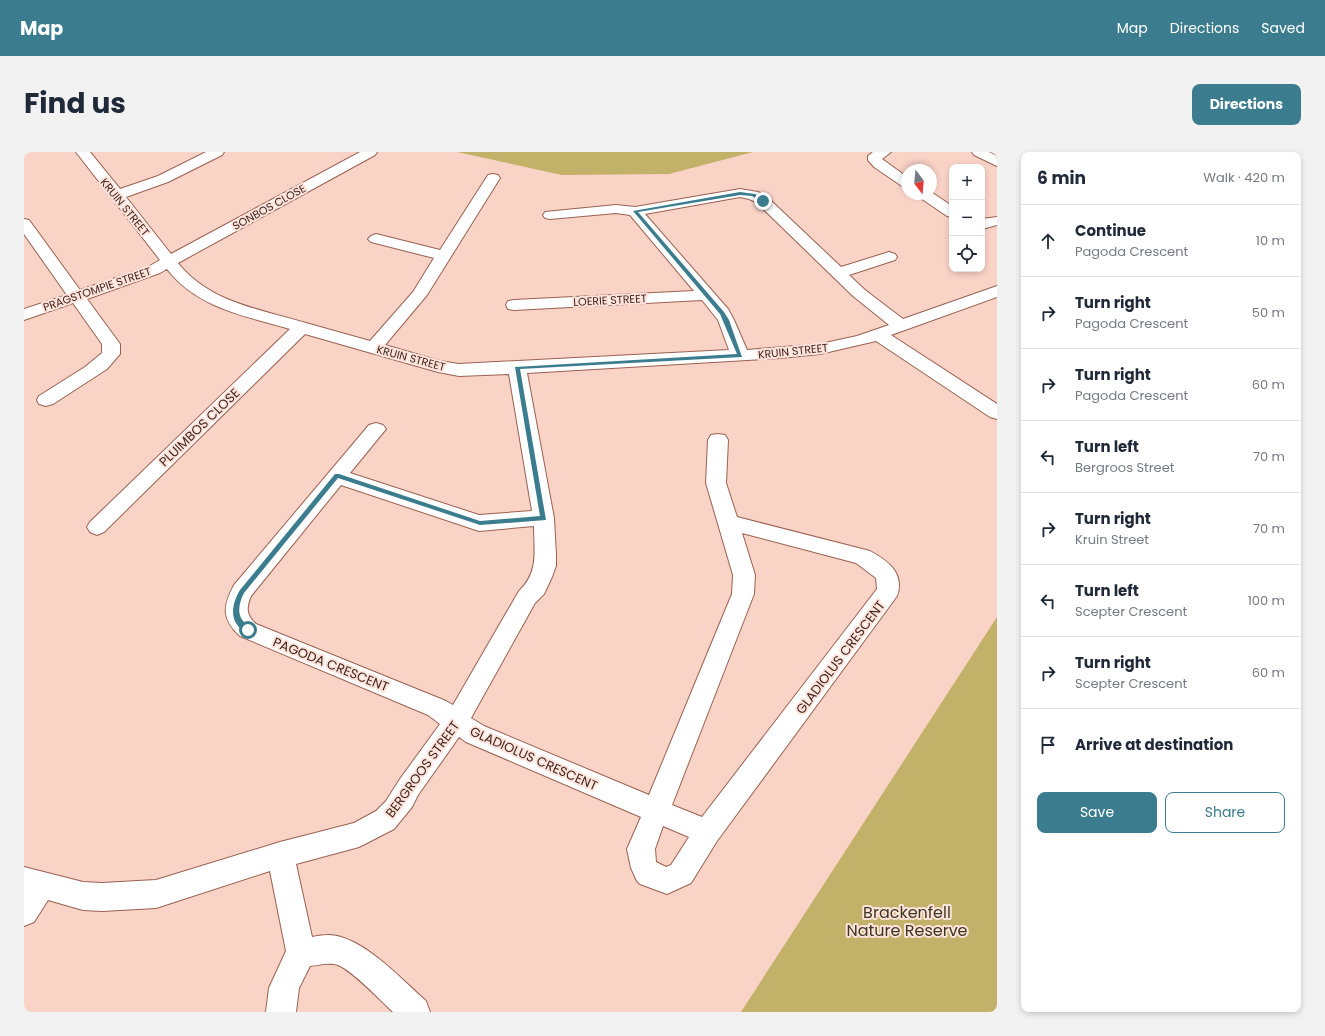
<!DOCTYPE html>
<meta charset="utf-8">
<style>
:root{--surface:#fff;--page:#f2f2f3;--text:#1f2937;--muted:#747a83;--line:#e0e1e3;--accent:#3b7d8e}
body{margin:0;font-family:Poppins,sans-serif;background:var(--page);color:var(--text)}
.controls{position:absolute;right:12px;top:12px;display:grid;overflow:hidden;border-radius:8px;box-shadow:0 2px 6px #0003}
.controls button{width:36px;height:36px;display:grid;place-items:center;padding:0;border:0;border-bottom:1px solid var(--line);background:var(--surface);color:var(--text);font:20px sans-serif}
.compass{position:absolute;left:877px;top:12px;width:36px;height:36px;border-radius:50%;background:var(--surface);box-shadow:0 2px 6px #0003;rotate:164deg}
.stop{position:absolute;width:12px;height:12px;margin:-9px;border:3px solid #3b7d8e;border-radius:50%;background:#fff}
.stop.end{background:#3b7d8e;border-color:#fff;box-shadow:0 1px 4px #0008}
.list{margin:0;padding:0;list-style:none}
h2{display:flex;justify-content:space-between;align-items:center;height:52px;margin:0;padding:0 16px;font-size:17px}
h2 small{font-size:13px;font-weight:400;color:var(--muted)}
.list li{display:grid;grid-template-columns:26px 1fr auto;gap:12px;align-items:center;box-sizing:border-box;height:72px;padding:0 16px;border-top:1px solid var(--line)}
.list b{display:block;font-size:15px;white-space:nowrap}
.list p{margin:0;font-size:13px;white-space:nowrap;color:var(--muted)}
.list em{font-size:13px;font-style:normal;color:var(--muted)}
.actions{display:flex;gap:8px;padding:12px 16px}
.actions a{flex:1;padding:9px 0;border:1px solid var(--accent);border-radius:8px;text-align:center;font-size:14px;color:var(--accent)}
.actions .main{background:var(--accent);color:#fff}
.icon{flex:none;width:22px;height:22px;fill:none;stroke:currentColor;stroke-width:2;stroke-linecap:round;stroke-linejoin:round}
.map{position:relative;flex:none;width:973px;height:860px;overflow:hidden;border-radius:8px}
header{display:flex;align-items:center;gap:24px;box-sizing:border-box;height:56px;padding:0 20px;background:var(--accent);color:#fff}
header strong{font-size:19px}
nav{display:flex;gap:22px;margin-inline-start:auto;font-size:14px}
.intro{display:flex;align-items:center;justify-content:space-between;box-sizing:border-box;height:96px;padding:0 24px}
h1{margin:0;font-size:28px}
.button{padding:10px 18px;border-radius:8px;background:var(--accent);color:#fff;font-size:14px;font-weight:700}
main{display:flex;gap:24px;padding:0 24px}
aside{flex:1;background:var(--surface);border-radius:8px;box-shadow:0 2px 6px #0003}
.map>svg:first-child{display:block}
.green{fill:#c1b169}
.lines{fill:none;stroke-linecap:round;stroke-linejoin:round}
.minor-casing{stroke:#996150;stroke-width:2}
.minor{fill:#fff;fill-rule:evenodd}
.route{fill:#3b7d8e}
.labels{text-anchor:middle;stroke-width:4;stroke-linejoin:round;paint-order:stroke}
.far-street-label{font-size:11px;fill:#3f261f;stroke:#fee3db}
.street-label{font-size:13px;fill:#3f261f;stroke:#fee3db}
.near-park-label{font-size:16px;fill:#3c3721;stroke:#fee3db}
</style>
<header>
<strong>Map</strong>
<nav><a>Map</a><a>Directions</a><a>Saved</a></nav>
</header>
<div class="intro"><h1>Find us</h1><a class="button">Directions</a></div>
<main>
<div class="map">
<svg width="973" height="860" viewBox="0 0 973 860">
<rect width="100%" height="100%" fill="#fad3c7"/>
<g class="green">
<polygon points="433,0 729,0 645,22 538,23"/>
<polygon points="973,465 973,860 717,860"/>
</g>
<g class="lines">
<g class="minor-casing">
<g id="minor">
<path d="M52,0H66L96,37L134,24L182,0H200L198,3L144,30L102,45L147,102L336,0H353L351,3L154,111C186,151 236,157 282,171C303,177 325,183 346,189L389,140L410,106L347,90L344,87L347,84L352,82L416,98L464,23L469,22L474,23L476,26L403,143L361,193L416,209L435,212L705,198L694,168L678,148L490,158L484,157L482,153L484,149L490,148L670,139L606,63L592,61L526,67L521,66L519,63L521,60L592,53L611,55L716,37L734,40L742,44L817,115L865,100L871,102L873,105L871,108L825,123L841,138L879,167L973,134V145L867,183L973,252V267L966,265L852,189L796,202L756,206L503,221L530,366L532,403V414L528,425L520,442L511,451L447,566L460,574L625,643L708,442L709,423L682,331L684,288L687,283L694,282L701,283L704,288L702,331L713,365L846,399C864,409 881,421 873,444L693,689L667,731L643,742L616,732L613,729L607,716L603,697L617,665L442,590L435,585L394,643L388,655L370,677L335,695L272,712L288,785C293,784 298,783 303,783C337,782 378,828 402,849L406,860H369C356,848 329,819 314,813C305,810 295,813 286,814L275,836L272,860H242L245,836L262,799L246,719L132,756L78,759L59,758L24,748L10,770L0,774V715L59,730L78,731L132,728L256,690L330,671L352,659L362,649L376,627L416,572L404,563L216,484C197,467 199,454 210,433L345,273L352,271L359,273L362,277L326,321L455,363L508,359L485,222L435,224L414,220L281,182L80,380L73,383L66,380L63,375L66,370L266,177C221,164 173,156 143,117L136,121L63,147L96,192V202L83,217L29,252L22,254L15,252L13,248L15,244L61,215L78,201V192L49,151L0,168V157L43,143L0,82V67L5,68L56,138L124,115L136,108ZM716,45L725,47L732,50L829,144L865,173L833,184L796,192L723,198L710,168L704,157L621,62ZM317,333L455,379L510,374C510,400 515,420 495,439L429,553L422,549L232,472C222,463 222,456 227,444ZM718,381L832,411L852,426L853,437L678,665L648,653L730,442L731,423ZM639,674L665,685L647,713L642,715L632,710L631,697Z"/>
<polygon points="849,0 867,0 858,7 883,25 883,35 878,34 850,15 844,8 844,4"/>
<polygon points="948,0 965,0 973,4 973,14 950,3"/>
<polygon points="907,40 928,54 928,65 923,64 895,45 893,42 907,42"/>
<polygon points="973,65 973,73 958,77 958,67"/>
</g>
</g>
<use href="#minor" class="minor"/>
</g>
<path class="route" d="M716,40L731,42L741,49L738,50L728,44L716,43L614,60L700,160L705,168L718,205L496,217L522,368L456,373L314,326L220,441C215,451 212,463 221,471C223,474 226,475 228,478L224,481C204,472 207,453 216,438L311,322H315L456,369L516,364L491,215L713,202L696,162L609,59Z"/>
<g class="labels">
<g class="far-street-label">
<text transform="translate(101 55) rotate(51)" y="4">KRUIN STREET</text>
<text transform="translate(245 55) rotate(-29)" y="4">SONBOS CLOSE</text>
<text transform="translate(73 137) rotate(-19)" y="4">PRAGSTOMPIE STREET</text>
<text transform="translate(586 148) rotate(-3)" y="4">LOERIE STREET</text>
<text transform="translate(769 199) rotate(-6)" y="4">KRUIN STREET</text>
<text transform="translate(387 206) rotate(15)" y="4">KRUIN STREET</text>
</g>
<g class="street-label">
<text transform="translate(175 275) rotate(-44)" y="5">PLUIMBOS CLOSE</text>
<text transform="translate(816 505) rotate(-53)" y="5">GLADIOLUS CRESCENT</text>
<text transform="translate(307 512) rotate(22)" y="5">PAGODA CRESCENT</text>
<text transform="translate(510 606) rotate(24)" y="5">GLADIOLUS CRESCENT</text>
<text transform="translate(398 617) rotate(-54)" y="5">BERGROOS STREET</text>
</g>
<g class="near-park-label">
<text x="883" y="766">Brackenfell<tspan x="883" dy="18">Nature Reserve</tspan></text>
</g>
</g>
</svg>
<div class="controls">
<button>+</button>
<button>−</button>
<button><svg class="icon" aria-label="locate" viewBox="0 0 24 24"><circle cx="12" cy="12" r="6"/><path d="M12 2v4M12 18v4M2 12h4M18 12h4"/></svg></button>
</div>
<svg class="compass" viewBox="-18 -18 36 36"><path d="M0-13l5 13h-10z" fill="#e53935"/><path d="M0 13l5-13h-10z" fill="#747a83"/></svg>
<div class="stop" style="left:224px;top:478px"></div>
<div class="stop end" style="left:739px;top:49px"></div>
</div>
<aside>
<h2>6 min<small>Walk · 420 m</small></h2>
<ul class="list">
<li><svg class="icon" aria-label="ahead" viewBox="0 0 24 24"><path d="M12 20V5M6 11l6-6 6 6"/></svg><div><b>Continue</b><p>Pagoda Crescent</p></div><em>10 m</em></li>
<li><svg class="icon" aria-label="right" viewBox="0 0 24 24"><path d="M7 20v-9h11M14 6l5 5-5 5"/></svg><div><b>Turn right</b><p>Pagoda Crescent</p></div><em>50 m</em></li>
<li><svg class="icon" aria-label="right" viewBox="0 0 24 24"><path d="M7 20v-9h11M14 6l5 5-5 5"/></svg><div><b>Turn right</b><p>Pagoda Crescent</p></div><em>60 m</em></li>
<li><svg class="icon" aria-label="left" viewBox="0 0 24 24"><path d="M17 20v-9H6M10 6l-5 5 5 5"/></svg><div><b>Turn left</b><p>Bergroos Street</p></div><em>70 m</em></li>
<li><svg class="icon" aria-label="right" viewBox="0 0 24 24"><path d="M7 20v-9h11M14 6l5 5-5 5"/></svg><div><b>Turn right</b><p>Kruin Street</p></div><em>70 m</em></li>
<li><svg class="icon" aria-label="left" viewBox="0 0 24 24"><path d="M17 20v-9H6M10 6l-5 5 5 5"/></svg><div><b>Turn left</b><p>Scepter Crescent</p></div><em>100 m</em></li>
<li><svg class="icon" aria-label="right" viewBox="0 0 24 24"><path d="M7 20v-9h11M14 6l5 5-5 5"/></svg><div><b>Turn right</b><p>Scepter Crescent</p></div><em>60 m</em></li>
<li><svg class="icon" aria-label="arrive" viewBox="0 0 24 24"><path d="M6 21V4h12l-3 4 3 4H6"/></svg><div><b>Arrive at destination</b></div></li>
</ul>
<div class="actions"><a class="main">Save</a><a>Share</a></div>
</aside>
</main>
